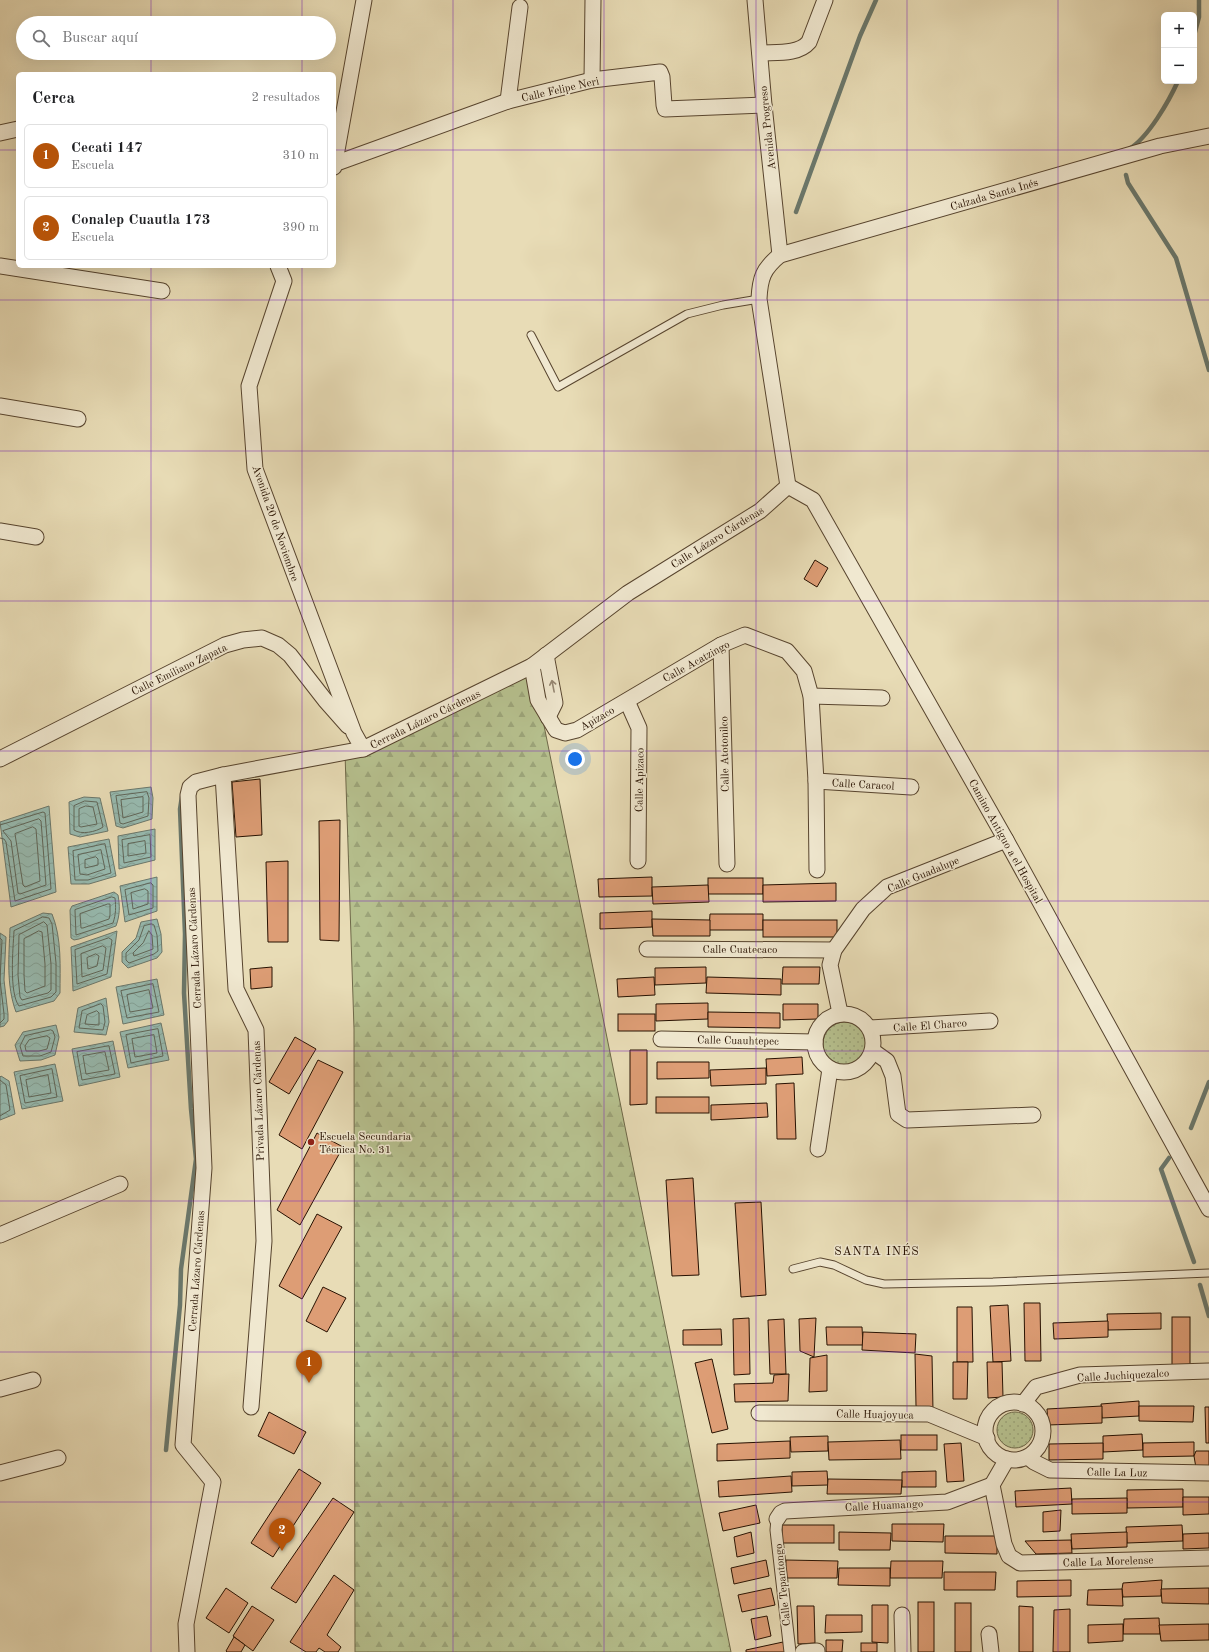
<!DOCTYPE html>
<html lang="es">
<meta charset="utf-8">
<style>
:root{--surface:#fff;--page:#f2f2f2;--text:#202124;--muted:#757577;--line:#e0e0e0;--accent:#b45309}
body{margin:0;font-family:"Old Standard TT",serif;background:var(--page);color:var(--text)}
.controls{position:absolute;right:12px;top:12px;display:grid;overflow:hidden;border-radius:6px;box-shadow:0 4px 16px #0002}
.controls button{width:36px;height:36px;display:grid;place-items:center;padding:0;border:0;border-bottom:1px solid var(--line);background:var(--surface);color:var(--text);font:20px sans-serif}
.you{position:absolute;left:575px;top:759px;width:14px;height:14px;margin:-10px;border:3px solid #fff;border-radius:50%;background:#1a73e8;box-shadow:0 0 0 6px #1a73e833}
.badge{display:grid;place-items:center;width:26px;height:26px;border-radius:50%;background:var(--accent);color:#fff;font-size:13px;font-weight:700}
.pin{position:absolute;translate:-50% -33px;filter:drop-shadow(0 1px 2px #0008)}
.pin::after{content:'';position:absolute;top:21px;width:14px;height:12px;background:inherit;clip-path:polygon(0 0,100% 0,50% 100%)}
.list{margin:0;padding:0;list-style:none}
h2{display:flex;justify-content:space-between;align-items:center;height:52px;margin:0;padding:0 16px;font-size:17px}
h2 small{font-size:13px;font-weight:400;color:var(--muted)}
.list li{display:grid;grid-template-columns:26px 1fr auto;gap:12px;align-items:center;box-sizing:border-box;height:64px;margin:0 8px 8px;padding:0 8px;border:1px solid var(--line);border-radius:6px}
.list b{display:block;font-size:15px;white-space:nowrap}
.list p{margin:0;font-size:13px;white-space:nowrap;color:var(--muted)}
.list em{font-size:13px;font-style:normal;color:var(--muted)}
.icon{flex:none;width:22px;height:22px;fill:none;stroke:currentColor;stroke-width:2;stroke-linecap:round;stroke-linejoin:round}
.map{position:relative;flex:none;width:1209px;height:1652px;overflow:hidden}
.search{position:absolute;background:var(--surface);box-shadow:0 4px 16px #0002;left:16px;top:16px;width:320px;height:44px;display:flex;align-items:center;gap:10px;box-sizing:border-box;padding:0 14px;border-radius:22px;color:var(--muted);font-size:15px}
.panel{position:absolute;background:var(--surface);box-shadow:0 4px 16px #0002;left:16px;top:72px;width:320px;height:196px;border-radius:6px}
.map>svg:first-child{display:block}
.forest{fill:url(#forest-firs);stroke:#6e6848}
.park{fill:url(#park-dots);stroke:#6e6848}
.water{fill:url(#water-waves);stroke:#6a776b}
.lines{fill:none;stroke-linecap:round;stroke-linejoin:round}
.shore{stroke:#5f6659;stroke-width:1}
.stream{stroke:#6a776b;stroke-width:4.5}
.building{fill:#dd9d75;stroke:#271101}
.service-casing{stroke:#57442e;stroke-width:9}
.pedestrian-casing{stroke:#57442e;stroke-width:13}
.minor-casing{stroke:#57442e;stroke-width:17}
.service{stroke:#f0e8d0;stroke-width:7}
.pedestrian{stroke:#f0e8d0;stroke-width:11}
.minor{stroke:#f0e8d0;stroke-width:15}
.oneway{stroke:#968773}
.grid{fill:none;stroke:#7b2cbf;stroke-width:1;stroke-opacity:0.55}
.poi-dot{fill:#8f2418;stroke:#f0e8d0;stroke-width:1.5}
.labels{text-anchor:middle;stroke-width:3;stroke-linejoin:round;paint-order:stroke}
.street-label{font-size:11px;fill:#271101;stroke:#f0e8d0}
.poi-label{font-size:11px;fill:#271101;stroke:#f0e8d0;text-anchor:start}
.neighbourhood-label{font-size:12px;letter-spacing:1px;fill:#271101;stroke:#f0e8d0}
</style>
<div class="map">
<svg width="1209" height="1652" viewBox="0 0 1209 1652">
<defs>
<pattern id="forest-firs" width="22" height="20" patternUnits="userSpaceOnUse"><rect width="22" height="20" fill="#b6c08e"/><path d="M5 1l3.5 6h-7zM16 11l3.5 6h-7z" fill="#9ca479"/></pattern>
<pattern id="park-dots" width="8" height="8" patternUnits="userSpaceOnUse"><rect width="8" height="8" fill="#b6c08e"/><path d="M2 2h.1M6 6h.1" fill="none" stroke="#9ca479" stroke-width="1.8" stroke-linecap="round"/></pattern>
<pattern id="water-waves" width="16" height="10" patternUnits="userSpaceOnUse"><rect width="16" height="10" fill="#97bbb1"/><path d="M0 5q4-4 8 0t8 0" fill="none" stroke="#82a096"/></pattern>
</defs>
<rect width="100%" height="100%" fill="#e8dcb6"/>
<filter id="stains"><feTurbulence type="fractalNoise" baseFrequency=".005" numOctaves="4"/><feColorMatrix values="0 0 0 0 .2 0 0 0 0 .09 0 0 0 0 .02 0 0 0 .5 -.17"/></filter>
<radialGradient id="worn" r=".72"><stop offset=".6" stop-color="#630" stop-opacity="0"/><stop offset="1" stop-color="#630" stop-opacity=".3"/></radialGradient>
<polygon class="forest" points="532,666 731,1652 355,1652 354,1029 345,753"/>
<g class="park">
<circle cx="845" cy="1044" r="22"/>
<circle cx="1015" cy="1430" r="18"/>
</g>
<g class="water">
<polygon points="151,787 153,798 152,819 123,828 116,826 110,792"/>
<polygon points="84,797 100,798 108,831 80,837 70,834 69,802"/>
<polygon points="49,806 56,892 11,907 0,822"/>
<polygon points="155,829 155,860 119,869 118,836"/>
<polygon points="109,839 116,876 89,884 71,884 68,847"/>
<polygon points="157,877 157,911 125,922 120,886"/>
<path d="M114,892L118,895C120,906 120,915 116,926L79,939L74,940L71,938L70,910L72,906Z"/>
<path d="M43,913L52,914C62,938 60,968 60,993L54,1001L16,1012C6,985 9,956 10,928Z"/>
<polygon points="157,919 161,934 162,952 157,958 128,968 122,962 122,952 136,938 141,922"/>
<polygon points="117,931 111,977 73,991 71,947"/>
<polygon points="0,933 6,937 4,980 8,1014 8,1021 4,1026 0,1027"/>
<polygon points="157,979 164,1015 123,1024 116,987"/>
<polygon points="106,998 109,1022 106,1035 74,1032 78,1008"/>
<polygon points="161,1023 169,1060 128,1068 120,1032"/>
<polygon points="56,1025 59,1037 55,1055 41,1060 20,1061 15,1045 23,1032"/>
<polygon points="113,1041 120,1077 79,1086 72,1049"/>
<polygon points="55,1064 63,1101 22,1109 14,1072"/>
<polygon points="1,1076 9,1081 15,1114 0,1120 0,1077"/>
</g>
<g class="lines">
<g class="shore">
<polygon points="147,792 149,798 148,816 123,824 120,823 116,796"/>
<polygon points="143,797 143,812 123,818 121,800"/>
<path d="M85,801L97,802L103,827C96,832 81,835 74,830V806Z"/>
<polygon points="86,806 93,807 97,824 81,827 79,826 79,809"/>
<polygon points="39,819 41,821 46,885 20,894 18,893 11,841 3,831"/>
<polyline points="0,825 43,812 45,813 51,889 15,901 6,842 4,839 0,838"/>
<polygon points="33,827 36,829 40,881 25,887 23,885 15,834"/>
<polygon points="150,835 151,857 124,863 122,840"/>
<polygon points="145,841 146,853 128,856 128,844"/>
<polygon points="105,844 111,873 88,880 75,880 73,851"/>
<polygon points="101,850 105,869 87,875 80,874 78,855"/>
<polygon points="96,857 98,859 98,865 85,868 85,860"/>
<polygon points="151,883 153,885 153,908 129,915 125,890"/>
<polygon points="145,889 148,891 148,904 133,909 131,893"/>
<path d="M112,897L115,898C116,907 116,914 113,923L76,935L75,910Z"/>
<polygon points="108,904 110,904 110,915 109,919 83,928 81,928 80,914"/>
<path d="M43,917L49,918L52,924L56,963V992L51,997L19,1006C9,993 13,949 14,931Z"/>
<polygon points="44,922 47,925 51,964 51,990 48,993 22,1000 20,997 18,975 19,935"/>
<polygon points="152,924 154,925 157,935 158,951 154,954 129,963 126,960 126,953 139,940 144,926"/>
<polygon points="39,931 42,932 45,964 45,986 27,993 25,991 24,975 24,939"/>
<polygon points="149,931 152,935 153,949 134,956 133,953 143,943"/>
<polyline points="0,938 2,940 0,980 4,1014 4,1019 0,1023"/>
<polygon points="109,938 112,940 107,974 77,984 75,950"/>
<polygon points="103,946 106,948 103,970 82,977 81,954"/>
<polygon points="96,954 99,956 97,966 88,969 87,958"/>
<polygon points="153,984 159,1012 127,1018 121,991"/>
<polygon points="149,990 153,1008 130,1012 127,995"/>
<polygon points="101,1004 103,1006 105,1022 103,1030 79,1028 82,1011"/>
<polygon points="97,1011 99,1013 99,1025 85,1024 87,1015"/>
<polygon points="158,1029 163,1056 131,1063 126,1035"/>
<polygon points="51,1030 53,1031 55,1037 51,1052 40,1056 23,1056 20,1046 25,1036"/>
<polygon points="154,1035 157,1053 135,1057 132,1039"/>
<polygon points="47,1036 50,1038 47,1049 39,1051 26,1051 25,1046 29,1040"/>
<polygon points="109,1046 115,1074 82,1080 77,1052"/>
<polygon points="105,1052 109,1070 86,1074 83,1056"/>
<polygon points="52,1069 57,1097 25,1103 20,1076"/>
<polygon points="48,1075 51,1093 29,1097 26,1080"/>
<polyline points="0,1080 6,1085 10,1110 0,1116"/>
</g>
<g class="stream">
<polyline points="1194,36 1199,17 1199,0"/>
<path d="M1129,149C1148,138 1169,101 1178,81"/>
<polyline points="1126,175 1128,183 1176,258 1209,370"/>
<polyline points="796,212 860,36 876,0"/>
<polyline points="1191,1128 1209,1082"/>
<polyline points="1169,1158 1161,1169 1194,1262"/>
<polyline points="1200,1285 1209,1316"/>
<polyline points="166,1450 180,1305 181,1269 196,1159 191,1109 184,993 185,934 180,809 182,796"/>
</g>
</g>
<g class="building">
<polygon points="815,560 828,568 817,587 804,579"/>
<polygon points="260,779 262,835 236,837 232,782"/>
<polygon points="340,820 339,941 320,940 319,821"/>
<polygon points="288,861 288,942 268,942 266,862"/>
<polygon points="652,877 652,896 599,897 598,879"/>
<rect x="708" y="878" width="55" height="16"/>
<polygon points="836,883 836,901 763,902 763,885"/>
<polygon points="708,885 709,902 653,904 652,887"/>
<polygon points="652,911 652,927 600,929 600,913"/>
<polygon points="710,914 763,914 763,930 709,930"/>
<polygon points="652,919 710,920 710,936 653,936"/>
<rect x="763" y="920" width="74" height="17"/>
<polygon points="272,967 272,987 251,989 250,969"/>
<polygon points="706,967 706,983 655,985 655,968"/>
<polygon points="783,967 820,967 819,984 782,984"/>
<polygon points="654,977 655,995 618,997 617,979"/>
<polygon points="707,977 781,979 781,995 706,993"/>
<polygon points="708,1003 708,1019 656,1021 656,1004"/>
<polygon points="783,1004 818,1004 818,1019 783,1020"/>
<polygon points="708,1012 780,1013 780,1028 708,1027"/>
<rect x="618" y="1014" width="37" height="17"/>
<polygon points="295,1037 316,1049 289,1094 269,1082"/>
<polygon points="630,1050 647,1050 647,1104 630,1105"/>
<polygon points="802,1057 803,1074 767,1076 766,1059"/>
<polygon points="318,1060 343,1072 302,1149 279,1135"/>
<polygon points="657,1062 709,1062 709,1078 657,1079"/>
<polygon points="766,1068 766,1084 711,1086 710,1070"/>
<polygon points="794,1083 796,1139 777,1139 776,1084"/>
<rect x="656" y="1097" width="53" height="16"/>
<polygon points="767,1103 768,1117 711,1120 711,1105"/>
<polygon points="317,1133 343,1147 300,1225 277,1210"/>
<polygon points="693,1178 699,1275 672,1276 666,1180"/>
<polygon points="761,1202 766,1295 741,1297 735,1203"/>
<polygon points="317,1214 342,1227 302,1299 279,1286"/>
<polygon points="323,1287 346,1298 327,1332 306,1321"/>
<polygon points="1024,1303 1040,1303 1041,1361 1025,1361"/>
<polygon points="1008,1305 1011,1361 993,1362 990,1306"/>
<polygon points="957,1307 972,1307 973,1362 957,1362"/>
<polygon points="1161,1313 1161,1329 1108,1330 1107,1314"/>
<rect x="1172" y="1317" width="18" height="48"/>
<polygon points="749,1318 750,1374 734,1375 733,1319"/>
<polygon points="816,1318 814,1357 800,1351 799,1319"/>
<polygon points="784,1319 786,1374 770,1374 768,1320"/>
<polygon points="1108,1321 1108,1337 1054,1339 1053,1323"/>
<polygon points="826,1327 862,1327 863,1345 827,1345"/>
<polygon points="721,1329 722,1345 683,1345 683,1330"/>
<polygon points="863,1332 916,1334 915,1353 862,1350"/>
<polygon points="915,1354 932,1356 933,1411 916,1406"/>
<polygon points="827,1355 827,1391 809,1392 810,1358"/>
<polygon points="712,1359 728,1429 712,1433 695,1363"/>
<polygon points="953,1362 968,1362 967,1399 953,1399"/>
<polygon points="987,1362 1002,1362 1003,1397 988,1398"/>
<polygon points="789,1374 788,1401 735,1402 734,1384 773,1383 774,1375"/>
<polygon points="1139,1401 1139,1416 1102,1418 1101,1404"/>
<polygon points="1102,1406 1102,1423 1048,1425 1047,1409"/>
<polygon points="1139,1406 1194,1406 1193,1422 1139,1421"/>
<polygon points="1205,1407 1209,1407 1209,1443 1206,1443"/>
<polygon points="269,1412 306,1432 294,1454 258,1436"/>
<polygon points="1142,1434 1143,1450 1103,1452 1103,1436"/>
<rect x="901" y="1435" width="36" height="15"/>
<polygon points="828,1436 828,1451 791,1452 790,1437"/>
<polygon points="900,1440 901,1459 829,1460 828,1442"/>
<polygon points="790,1441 790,1458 717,1461 717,1444"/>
<polygon points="1194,1442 1194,1456 1143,1457 1143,1443"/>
<polygon points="961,1443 964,1481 947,1482 944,1444"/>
<polygon points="1103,1443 1103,1459 1049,1460 1049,1444"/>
<polygon points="1196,1451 1209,1451 1209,1468 1196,1468 1194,1456"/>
<polygon points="299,1469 321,1483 273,1557 251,1543"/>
<polygon points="827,1471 828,1485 792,1486 792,1472"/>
<polygon points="936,1471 936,1487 902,1487 902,1472"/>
<polygon points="791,1476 792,1492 719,1497 718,1481"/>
<polygon points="828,1479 902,1480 901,1494 827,1494"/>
<polygon points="1071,1488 1072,1504 1016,1507 1015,1491"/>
<polygon points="1183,1489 1183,1507 1127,1508 1127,1490"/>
<polygon points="1183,1497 1209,1497 1209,1514 1183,1515"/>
<polygon points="333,1498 354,1512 296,1603 271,1588"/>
<polygon points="1127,1498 1127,1513 1072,1514 1072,1499"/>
<polygon points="756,1505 760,1523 723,1531 719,1513"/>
<polygon points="1061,1510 1060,1531 1043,1532 1043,1512"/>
<polygon points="892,1524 944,1524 943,1542 892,1541"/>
<rect x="782" y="1525" width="52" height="18"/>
<polygon points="1182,1525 1183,1541 1127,1543 1126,1527"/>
<polygon points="751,1532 754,1553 737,1557 734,1537"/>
<polygon points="839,1532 891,1533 890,1550 839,1550"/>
<polygon points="1127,1532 1127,1547 1072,1549 1071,1534"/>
<polygon points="1209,1533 1209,1548 1183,1549 1183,1534"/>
<polygon points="945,1536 997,1536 997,1554 945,1553"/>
<polygon points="1071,1540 1072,1553 1036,1554 1025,1541"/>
<polygon points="766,1560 769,1576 734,1584 731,1568"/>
<polygon points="786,1560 838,1561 837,1578 785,1578"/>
<polygon points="891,1561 943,1561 942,1578 890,1578"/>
<polygon points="839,1568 890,1568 890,1586 838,1585"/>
<polygon points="944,1572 996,1572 995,1590 944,1590"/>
<polygon points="334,1575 354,1590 327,1635 341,1647 338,1652 325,1652 319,1648 316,1652 306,1652 290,1642"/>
<polygon points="1071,1580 1071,1596 1017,1597 1017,1581"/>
<polygon points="1162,1580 1161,1596 1123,1597 1122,1589 1123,1583"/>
<polygon points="226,1588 248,1603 229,1633 206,1618"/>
<polygon points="771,1588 775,1605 742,1612 738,1595"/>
<polygon points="1209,1588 1209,1604 1162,1603 1161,1589"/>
<polygon points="1122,1589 1123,1606 1087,1605 1088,1590"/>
<rect x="918" y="1602" width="16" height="50"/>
<rect x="955" y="1603" width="16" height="49"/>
<polygon points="872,1605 888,1605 888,1643 872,1642"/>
<polygon points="252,1606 274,1620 253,1651 233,1636"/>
<polygon points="797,1606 814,1606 815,1643 798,1644"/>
<polygon points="1019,1606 1033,1607 1033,1652 1019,1652"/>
<polygon points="1070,1609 1070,1652 1053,1652 1054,1610"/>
<polygon points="826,1615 862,1615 862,1632 825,1633"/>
<polygon points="767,1616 771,1636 755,1640 751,1619"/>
<polygon points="1159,1618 1160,1634 1123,1634 1124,1619"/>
<polygon points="1123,1624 1123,1641 1088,1643 1088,1625"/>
<polygon points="1209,1624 1209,1640 1161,1641 1159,1625"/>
<polygon points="234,1637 245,1645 241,1652 227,1652 226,1651"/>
<polygon points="826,1640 843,1640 842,1652 826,1652"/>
<polygon points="783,1642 785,1652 746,1652 746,1650"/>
<rect x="861" y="1643" width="16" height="9"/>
</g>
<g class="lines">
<g class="service-casing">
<g id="service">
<polyline points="531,335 558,387 687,314 723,305 759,299"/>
<polyline points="793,1269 820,1262 834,1265 866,1280 884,1284 993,1282 1209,1273"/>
</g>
</g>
<g class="pedestrian-casing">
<polyline id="pedestrian" points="777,1519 776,1530 790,1652"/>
</g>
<g class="minor-casing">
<g id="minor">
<polyline points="755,0 764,105 780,255"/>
<path d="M760,53C776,52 798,55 809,42L825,0"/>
<polyline points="592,80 593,0"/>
<polyline points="508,101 520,7"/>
<polyline points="0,133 18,129"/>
<polyline points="334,164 508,101 592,80 660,72 662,77 664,105 665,109 764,105"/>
<polyline points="334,167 364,0"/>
<polyline points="0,266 162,291"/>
<polyline points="278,266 284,281 249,386 255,469 354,733 363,749"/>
<polyline points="0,406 78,419"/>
<polyline points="788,486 813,500 1006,840 1209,1209"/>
<path d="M788,486L759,299C760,278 763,269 780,255L1160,146L1209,136"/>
<polyline points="0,531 36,537"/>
<polyline points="721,645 727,864"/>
<polyline points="546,655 555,703 548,717"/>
<polyline points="532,666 538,700 556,730 565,733 577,730 721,645 745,635 787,651 804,671 811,696 816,781 817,870"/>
<polyline points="811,696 882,698"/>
<polyline points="627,701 639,728 638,861"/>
<polyline points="0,759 225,645 243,640 262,638 278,645 290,655 325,700 348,726"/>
<polyline points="223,775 236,989 256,1030 264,1241 251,1407"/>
<polyline points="816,781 911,787"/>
<polyline points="647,949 834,950"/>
<polyline points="840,1013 830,965 834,950 863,909 887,887 1006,840"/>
<circle cx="844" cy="1043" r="29"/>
<polyline points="870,1028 990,1021"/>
<polyline points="661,1039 815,1042"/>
<polyline points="873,1051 887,1061 893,1076 898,1114 907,1120 1033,1115"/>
<polyline points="818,1149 830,1069"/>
<polyline points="0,1235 120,1184"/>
<polyline points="0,1389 33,1380"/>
<circle cx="1014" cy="1431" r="29"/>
<polyline points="1023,1404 1036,1387 1080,1375 1209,1371"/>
<polyline points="759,1413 929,1414 987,1438"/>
<polyline points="1028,1457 1034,1462 1050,1470 1209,1473"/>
<polyline points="1007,1459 992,1485 1004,1544 1009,1556 1020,1563 1209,1558"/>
<polyline points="0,1473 58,1458"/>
<polyline points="777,1519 781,1513 785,1511 947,1502 992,1485"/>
<polyline points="902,1615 903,1652"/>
<polyline points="989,1634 991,1652"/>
<polyline points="187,1652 186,1624 213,1482 183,1445 204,1168 188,795 190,787 196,782 223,775 363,749 532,666 628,593 760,511 788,486"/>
<polyline points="803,1652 817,1651 817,1652"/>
</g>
</g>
<use href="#service" class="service"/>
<use href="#pedestrian" class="pedestrian"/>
<use href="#minor" class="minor"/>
</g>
<defs><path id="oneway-shaft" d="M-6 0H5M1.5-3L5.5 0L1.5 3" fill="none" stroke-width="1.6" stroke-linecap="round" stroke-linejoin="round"/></defs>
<use class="oneway" href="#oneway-shaft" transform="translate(553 686) rotate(-101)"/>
<path class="grid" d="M151,0V23M302,0V23M453,0V1652M604,0V1652M756,0V1652M907,0V1652M1058,0V1652M151,53V74M302,53V74M0,150H18M334,150H1209M151,266V1652M302,266V1652M0,300H1209M0,451H1209M0,601H1209M0,751H1209M0,901H1209M0,1051H1209M0,1201H1209M0,1352H1209M0,1502H1209"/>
<circle class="poi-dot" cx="311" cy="1142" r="4"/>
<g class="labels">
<g class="street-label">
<text transform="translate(560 89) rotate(-13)" y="4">Calle Felipe Neri</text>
<text transform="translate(767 128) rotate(-96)" y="4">Avenida Progreso</text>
<text transform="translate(994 194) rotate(-16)" y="4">Calzada Santa Inés</text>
<text transform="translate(276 523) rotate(71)" y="4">Avenida 20 de Noviembre</text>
<text transform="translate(717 537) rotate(-32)" y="4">Calle Lázaro Cárdenas</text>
<text transform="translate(696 661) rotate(-29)" y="4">Calle Acatzingo</text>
<text transform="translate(179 669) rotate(-26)" y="4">Calle Emiliano Zapata</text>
<text transform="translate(597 718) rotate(-30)" y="4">Apizaco</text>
<text transform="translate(425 719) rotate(-26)" y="4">Cerrada Lázaro Cárdenas</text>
<text transform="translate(724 754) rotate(-91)" y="4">Calle Atotonilco</text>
<text transform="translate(639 780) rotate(-89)" y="4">Calle Apizaco</text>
<text transform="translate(863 784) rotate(3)" y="4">Calle Caracol</text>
<text transform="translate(1006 841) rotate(61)" y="4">Camino Antiguo a el Hospital</text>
<text transform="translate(923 874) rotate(-23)" y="4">Calle Guadalupe</text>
<text transform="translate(194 948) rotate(-93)" y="4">Cerrada Lázaro Cárdenas</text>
<text x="740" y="953">Calle Cuatecaco</text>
<text transform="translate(930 1025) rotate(-4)" y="4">Calle El Charco</text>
<text transform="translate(738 1040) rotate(1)" y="4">Calle Cuauhtepec</text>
<text transform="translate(258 1101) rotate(-92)" y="4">Privada Lázaro Cárdenas</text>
<text transform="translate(196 1271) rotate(-86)" y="4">Cerrada Lázaro Cárdenas</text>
<text transform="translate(1123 1375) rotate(-3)" y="4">Calle Juchiquezalco</text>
<text transform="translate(875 1414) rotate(1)" y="4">Calle Huajoyuca</text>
<text transform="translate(1117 1472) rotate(1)" y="4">Calle La Luz</text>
<text transform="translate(884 1505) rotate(-3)" y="4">Calle Huamango</text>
<text transform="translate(1108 1561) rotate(-2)" y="4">Calle La Morelense</text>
<text transform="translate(782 1585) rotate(-96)" y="4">Calle Tepantongo</text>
</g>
<g class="poi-label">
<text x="319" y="1140">Escuela Secundaria<tspan x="319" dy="13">Técnica No. 31</tspan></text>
</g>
<g class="neighbourhood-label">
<text x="877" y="1255">SANTA INÉS</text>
</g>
</g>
<rect width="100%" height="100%" filter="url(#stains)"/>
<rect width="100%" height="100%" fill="url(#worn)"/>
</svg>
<div class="controls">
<button>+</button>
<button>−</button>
</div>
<div class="you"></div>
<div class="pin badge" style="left:309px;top:1383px">1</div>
<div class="pin badge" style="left:282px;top:1551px">2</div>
<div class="search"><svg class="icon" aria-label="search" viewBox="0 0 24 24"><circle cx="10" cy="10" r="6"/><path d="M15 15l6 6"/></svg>Buscar aquí</div>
<section class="panel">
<h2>Cerca<small>2 resultados</small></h2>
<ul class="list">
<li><span class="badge">1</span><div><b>Cecati 147</b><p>Escuela</p></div><em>310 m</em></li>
<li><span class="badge">2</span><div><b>Conalep Cuautla 173</b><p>Escuela</p></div><em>390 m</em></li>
</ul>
</section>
</div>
